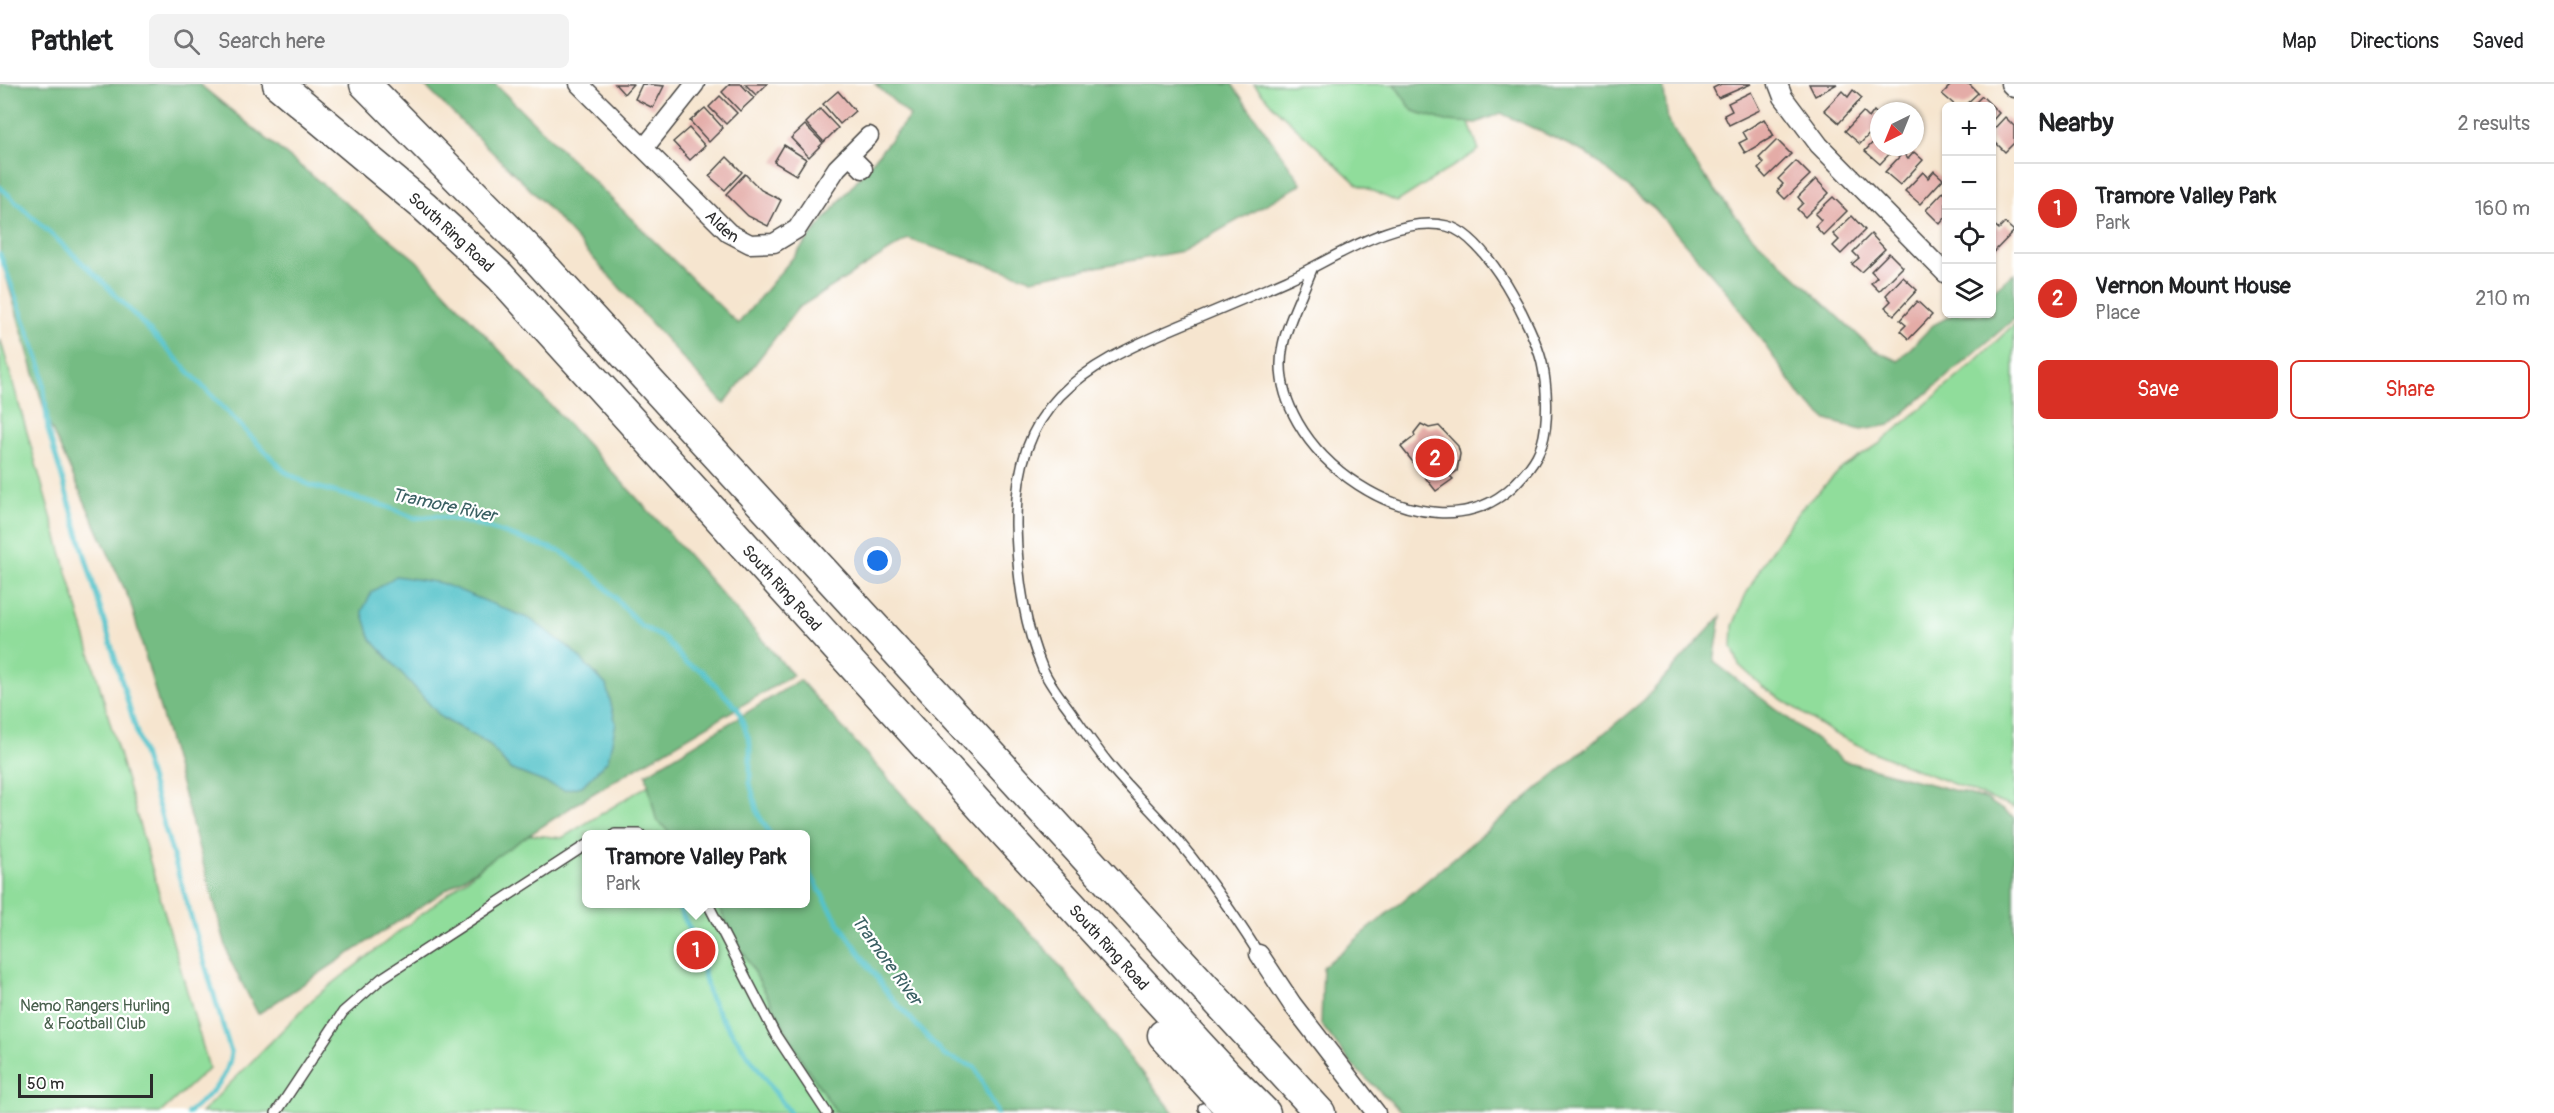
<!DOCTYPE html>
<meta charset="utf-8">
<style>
:root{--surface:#fff;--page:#f2f2f2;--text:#202124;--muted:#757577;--line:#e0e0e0;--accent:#d93025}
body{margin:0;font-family:Pangolin,sans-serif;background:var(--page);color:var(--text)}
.controls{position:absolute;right:18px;top:18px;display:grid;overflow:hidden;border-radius:9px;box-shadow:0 2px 4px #0004}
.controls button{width:54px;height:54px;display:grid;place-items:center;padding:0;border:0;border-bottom:2px solid var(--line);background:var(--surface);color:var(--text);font:30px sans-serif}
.compass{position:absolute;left:1870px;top:18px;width:54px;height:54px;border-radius:50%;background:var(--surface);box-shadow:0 2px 4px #0004;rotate:223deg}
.scale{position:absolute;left:18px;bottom:15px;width:135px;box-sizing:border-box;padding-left:6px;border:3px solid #2b2b2b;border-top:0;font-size:16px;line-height:21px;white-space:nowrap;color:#2b2b2b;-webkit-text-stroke:4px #fff;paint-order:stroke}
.you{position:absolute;left:878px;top:477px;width:21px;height:21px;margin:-15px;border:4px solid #fff;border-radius:50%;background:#1a73e8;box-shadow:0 0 0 9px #1a73e833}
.badge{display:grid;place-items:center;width:39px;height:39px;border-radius:50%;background:var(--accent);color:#fff;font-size:20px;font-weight:700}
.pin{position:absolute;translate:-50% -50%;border:3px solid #fff;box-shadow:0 2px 6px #0006}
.popup{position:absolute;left:582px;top:746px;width:228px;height:78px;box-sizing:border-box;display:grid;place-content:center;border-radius:9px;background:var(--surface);filter:drop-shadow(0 2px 4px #0005);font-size:20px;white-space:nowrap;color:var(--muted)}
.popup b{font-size:22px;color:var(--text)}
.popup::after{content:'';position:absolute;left:50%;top:100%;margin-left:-12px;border:12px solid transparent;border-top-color:var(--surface)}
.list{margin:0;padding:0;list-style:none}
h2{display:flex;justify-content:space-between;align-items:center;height:78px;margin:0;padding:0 24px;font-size:26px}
h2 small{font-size:20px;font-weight:400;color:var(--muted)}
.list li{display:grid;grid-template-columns:39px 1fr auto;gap:18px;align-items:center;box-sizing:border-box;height:90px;padding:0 24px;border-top:2px solid var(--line)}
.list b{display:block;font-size:22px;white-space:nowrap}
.list p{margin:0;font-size:20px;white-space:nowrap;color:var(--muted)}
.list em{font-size:20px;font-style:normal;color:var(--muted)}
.actions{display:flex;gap:12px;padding:18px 24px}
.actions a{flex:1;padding:14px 0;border:2px solid var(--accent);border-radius:9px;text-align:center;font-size:21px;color:var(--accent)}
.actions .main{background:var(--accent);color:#fff}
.icon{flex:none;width:33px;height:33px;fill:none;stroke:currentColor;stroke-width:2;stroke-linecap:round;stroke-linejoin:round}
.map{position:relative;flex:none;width:2014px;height:1029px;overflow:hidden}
header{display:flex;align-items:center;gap:36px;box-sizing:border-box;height:84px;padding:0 30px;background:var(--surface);border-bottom:2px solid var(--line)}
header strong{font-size:28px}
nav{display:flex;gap:33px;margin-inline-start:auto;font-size:21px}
.search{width:420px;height:54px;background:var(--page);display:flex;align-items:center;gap:15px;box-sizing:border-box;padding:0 21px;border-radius:9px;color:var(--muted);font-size:22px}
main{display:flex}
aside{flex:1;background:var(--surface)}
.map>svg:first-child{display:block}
.green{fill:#90dd9b;stroke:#5e8463;stroke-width:1.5;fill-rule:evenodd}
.forest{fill:#74bc83;stroke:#507457;stroke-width:1.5;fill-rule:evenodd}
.water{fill:#55c3ca;stroke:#40777a;stroke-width:1.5}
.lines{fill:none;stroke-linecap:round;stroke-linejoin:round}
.stream{stroke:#55c3ca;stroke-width:5}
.building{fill:#e4aca7}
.service-casing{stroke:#494744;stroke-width:12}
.minor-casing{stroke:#494744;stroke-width:21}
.trunk-casing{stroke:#494744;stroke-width:33}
.service{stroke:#fff;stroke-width:9}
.minor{stroke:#fff;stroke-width:18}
.trunk{stroke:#fff;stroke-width:30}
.labels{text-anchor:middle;stroke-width:4.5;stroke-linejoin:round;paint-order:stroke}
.street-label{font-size:16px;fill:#2b2b2b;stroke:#fff}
.park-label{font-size:16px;fill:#49604d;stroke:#fff}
.water-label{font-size:18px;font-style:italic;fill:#3a6063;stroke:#fff}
</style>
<header>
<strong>Pathlet</strong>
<div class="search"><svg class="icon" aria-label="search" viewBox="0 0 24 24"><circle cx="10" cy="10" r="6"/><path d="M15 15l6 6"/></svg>Search here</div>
<nav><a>Map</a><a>Directions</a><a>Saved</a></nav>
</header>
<main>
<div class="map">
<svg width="2014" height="1029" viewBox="0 0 2014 1029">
<rect width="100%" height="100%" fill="#fff"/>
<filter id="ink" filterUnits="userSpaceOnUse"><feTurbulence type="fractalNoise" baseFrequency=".0167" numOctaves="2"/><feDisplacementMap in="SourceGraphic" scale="12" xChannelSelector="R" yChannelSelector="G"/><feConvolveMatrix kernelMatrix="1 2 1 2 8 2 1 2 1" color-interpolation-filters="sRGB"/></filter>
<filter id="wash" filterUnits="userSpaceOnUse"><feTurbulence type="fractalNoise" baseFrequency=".008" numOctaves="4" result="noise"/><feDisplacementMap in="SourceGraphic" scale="24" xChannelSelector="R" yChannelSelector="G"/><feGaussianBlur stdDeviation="1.35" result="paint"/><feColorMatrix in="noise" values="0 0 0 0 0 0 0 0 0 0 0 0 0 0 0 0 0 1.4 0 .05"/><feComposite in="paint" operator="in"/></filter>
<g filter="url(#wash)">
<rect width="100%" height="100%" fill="#f6e5cf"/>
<g class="green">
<polygon points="1254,0 1462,0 1457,7 1479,66 1397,118 1357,100 1272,21"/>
<polygon points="2014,240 2014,724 1875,669 1831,648 1763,603 1739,581 1732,563 1733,542 1745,512 1768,471 1799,427 1842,384 1879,360 1973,280"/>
<polygon points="0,254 209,984 160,1029 0,1029"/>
<path d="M786,617L1154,1029H201L313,915L524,750L562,754ZM586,750H806V820H586Z"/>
</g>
<g class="forest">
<path d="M0,0H199L416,176L658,437L793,591L582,716L258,930L230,876L130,517L47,335L0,171ZM442,634L616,638L608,675L582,702L510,685L489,660Z"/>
<polygon points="423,0 495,0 738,240 910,32 875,0 1232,0 1302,100 1183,167 1031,195 908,155 798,224 724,320 541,116"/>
<polygon points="1394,0 1663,0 1668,37 1695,80 1749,149 1874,266 1898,277 1933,241 1954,230 1992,230 1992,208 2014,189 2014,235 1890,341 1861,346 1827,336 1803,315 1728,209 1655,125 1586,69 1501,29 1476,39 1446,37 1413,27"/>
<polygon points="1721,532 1714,578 1844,677 1986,715 2014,734 2014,1029 1403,1029 1352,981 1321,940 1323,883 1644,616"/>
<polygon points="800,596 967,783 1048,867 1174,1029 837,1029 805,981 717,820 806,820 806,750 671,750 656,735 646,690"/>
</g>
<polygon class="water" points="396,492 441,499 530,535 570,564 606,601 616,639 608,676 582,702 564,706 510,685 489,660 442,634 371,555 362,527 372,508"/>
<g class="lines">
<g class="stream">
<polyline points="0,103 101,196 284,387 309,401 385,422 415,434 435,432 472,439 562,468 598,495 640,541 665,555 686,579 702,587 738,625 750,659 750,699 758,730 770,750"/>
<path d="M0,170L42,285L48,346L231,969C228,997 209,1011 188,1029"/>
<polyline points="806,783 837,836 888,910 945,972 975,983 997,1029"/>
<polyline points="677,820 697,859 709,911 720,932 790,1029"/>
</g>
</g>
<g id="blocks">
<g class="building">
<polygon points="615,0 633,0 624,10"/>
<polygon points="642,0 664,2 653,24 635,15"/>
<polygon points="730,0 741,0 754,14 740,27 722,8"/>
<polygon points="745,0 767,0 756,11"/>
<polygon points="1721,0 1751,0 1718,14 1713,4"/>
<polygon points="1809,0 1837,0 1815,12"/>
<polygon points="1952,0 1969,0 1978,9 1964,22 1956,22 1942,10"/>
<polygon points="1853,6 1862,14 1839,39 1824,26 1842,7 1848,13"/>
<polygon points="838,7 855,27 840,40 823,20"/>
<polygon points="1751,8 1760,26 1729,41 1724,31 1732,27 1728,19"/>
<polygon points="720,12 737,29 726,40 709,23"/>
<polygon points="1982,12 1999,29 1992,37 1992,22 1972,22"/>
<polygon points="705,24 723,44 709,58 690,37"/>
<polygon points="820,25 838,44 824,58 806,39"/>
<polygon points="1874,27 1879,32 1879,40 1860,60 1845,47 1863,28 1869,34"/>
<polygon points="2005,33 2014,42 2014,59 2005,68 1992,55 1992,47"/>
<polygon points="1764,35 1774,52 1745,69 1739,59 1747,55 1743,48"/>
<polygon points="805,41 823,59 809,73 791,54"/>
<polygon points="689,44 705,62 690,76 673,58"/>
<polygon points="1879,52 1879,63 1896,63 1880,80 1865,67"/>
<polygon points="1777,56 1791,70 1766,94 1758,85 1764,79 1759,74"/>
<polygon points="784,61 806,75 796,91 774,78"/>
<polygon points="1914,68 1923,76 1900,101 1885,88 1903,69 1908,75"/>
<polygon points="727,73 742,88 725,106 709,92"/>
<polygon points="1796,77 1810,91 1785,115 1777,107 1783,100 1778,95"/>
<polygon points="1934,87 1943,95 1920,120 1905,107 1923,88 1928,94"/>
<polygon points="745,90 761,106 781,116 768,142 748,132 726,110"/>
<polygon points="1816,95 1829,109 1805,133 1797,125 1803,119 1798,113"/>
<polygon points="1943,108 1946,111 1946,133 1940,140 1926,126"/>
<polygon points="1833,113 1847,127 1823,151 1815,142 1821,136 1815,130"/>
<polygon points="1852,132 1865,146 1841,170 1833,162 1839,156 1833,150"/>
<polygon points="2005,139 2014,147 1992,170 1992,141 1993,140 1999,145"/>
<polygon points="1871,150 1885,165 1861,188 1852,180 1859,174 1853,168"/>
<polygon points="1889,169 1903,183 1879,207 1871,199 1877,193 1871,187"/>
<polygon points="1903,193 1917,206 1894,231 1885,223 1891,217 1886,211"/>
<polygon points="1917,217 1932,231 1909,255 1900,247 1906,241 1900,236"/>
<polygon points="1421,340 1429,344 1439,342 1458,362 1460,370 1457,387 1450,392 1453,395 1436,407 1401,363 1415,352 1414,349"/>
</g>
</g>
</g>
<g filter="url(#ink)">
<use href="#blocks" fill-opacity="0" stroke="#494744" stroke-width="1.5"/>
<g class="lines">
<g class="service-casing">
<g id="service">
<polyline points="615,750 640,750"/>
<polyline points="708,820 775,950 827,1029"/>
<path d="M1259,870C1231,826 1203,785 1169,746C1149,723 1127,703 1108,679C1095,663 1083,645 1071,628C1061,614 1048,599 1042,583C1024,541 1017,487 1016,441C1015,320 1079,284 1179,242C1215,227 1251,212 1287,196C1332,176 1396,130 1447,142C1486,151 1533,242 1542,279C1547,301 1549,337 1542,360C1537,377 1524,391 1512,403C1429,481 1261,366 1283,261C1288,236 1303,209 1312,185"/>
<polyline points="1203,1024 1207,1029"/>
<polyline points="276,1029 343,928 382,894 586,761"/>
</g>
</g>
<g class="minor-casing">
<g id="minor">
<path id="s1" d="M579,0L729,149L750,160L774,159L797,145L837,84L869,52"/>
<polyline points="1778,0 1783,13 1819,61 1946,190"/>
<polyline points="2010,0 2014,4"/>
<polyline points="645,63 695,0"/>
<polyline points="850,72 863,85"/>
<polyline points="1259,870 1292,920 1376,1029"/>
</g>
</g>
<g class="trunk-casing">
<g id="trunk">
<path id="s2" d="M278,0L424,122L500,192L982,724L1226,990L1265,1029"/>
<polyline points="365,0 526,163 1320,1029"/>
<polyline points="1163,951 1234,1029"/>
</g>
</g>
<use href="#service" class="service"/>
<use href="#minor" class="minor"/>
<use href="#trunk" class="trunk"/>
</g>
</g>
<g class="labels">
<g class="street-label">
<text dy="6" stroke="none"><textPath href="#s1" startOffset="202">Alden</textPath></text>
<text dy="6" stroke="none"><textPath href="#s2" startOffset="228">South Ring Road</textPath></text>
<text dy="6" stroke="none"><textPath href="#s2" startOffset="714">South Ring Road</textPath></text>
<text dy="6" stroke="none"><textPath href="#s2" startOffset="1200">South Ring Road</textPath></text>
</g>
<g class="park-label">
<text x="95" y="927">Nemo Rangers Hurling<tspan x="95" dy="18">&amp; Football Club</tspan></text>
</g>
<g class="water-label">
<text transform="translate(444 421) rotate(12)" y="6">Tramore River</text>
<text transform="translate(887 876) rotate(54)" y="6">Tramore River</text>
</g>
</g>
</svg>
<div class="controls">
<button>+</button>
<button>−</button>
<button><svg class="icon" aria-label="locate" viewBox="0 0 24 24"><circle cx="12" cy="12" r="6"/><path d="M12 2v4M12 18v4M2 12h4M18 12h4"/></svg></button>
<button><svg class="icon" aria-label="layers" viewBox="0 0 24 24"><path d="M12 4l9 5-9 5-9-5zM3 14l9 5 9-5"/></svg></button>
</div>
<svg class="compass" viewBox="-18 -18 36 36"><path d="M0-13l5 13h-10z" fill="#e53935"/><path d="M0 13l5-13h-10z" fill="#757577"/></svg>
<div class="scale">50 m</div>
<div class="you"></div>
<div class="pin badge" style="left:696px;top:866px">1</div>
<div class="popup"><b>Tramore Valley Park</b>Park</div>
<div class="pin badge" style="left:1435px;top:374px">2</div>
</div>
<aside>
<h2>Nearby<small>2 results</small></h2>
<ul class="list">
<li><span class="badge">1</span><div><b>Tramore Valley Park</b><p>Park</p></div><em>160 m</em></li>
<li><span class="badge">2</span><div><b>Vernon Mount House</b><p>Place</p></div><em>210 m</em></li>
</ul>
<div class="actions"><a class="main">Save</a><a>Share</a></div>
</aside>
</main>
